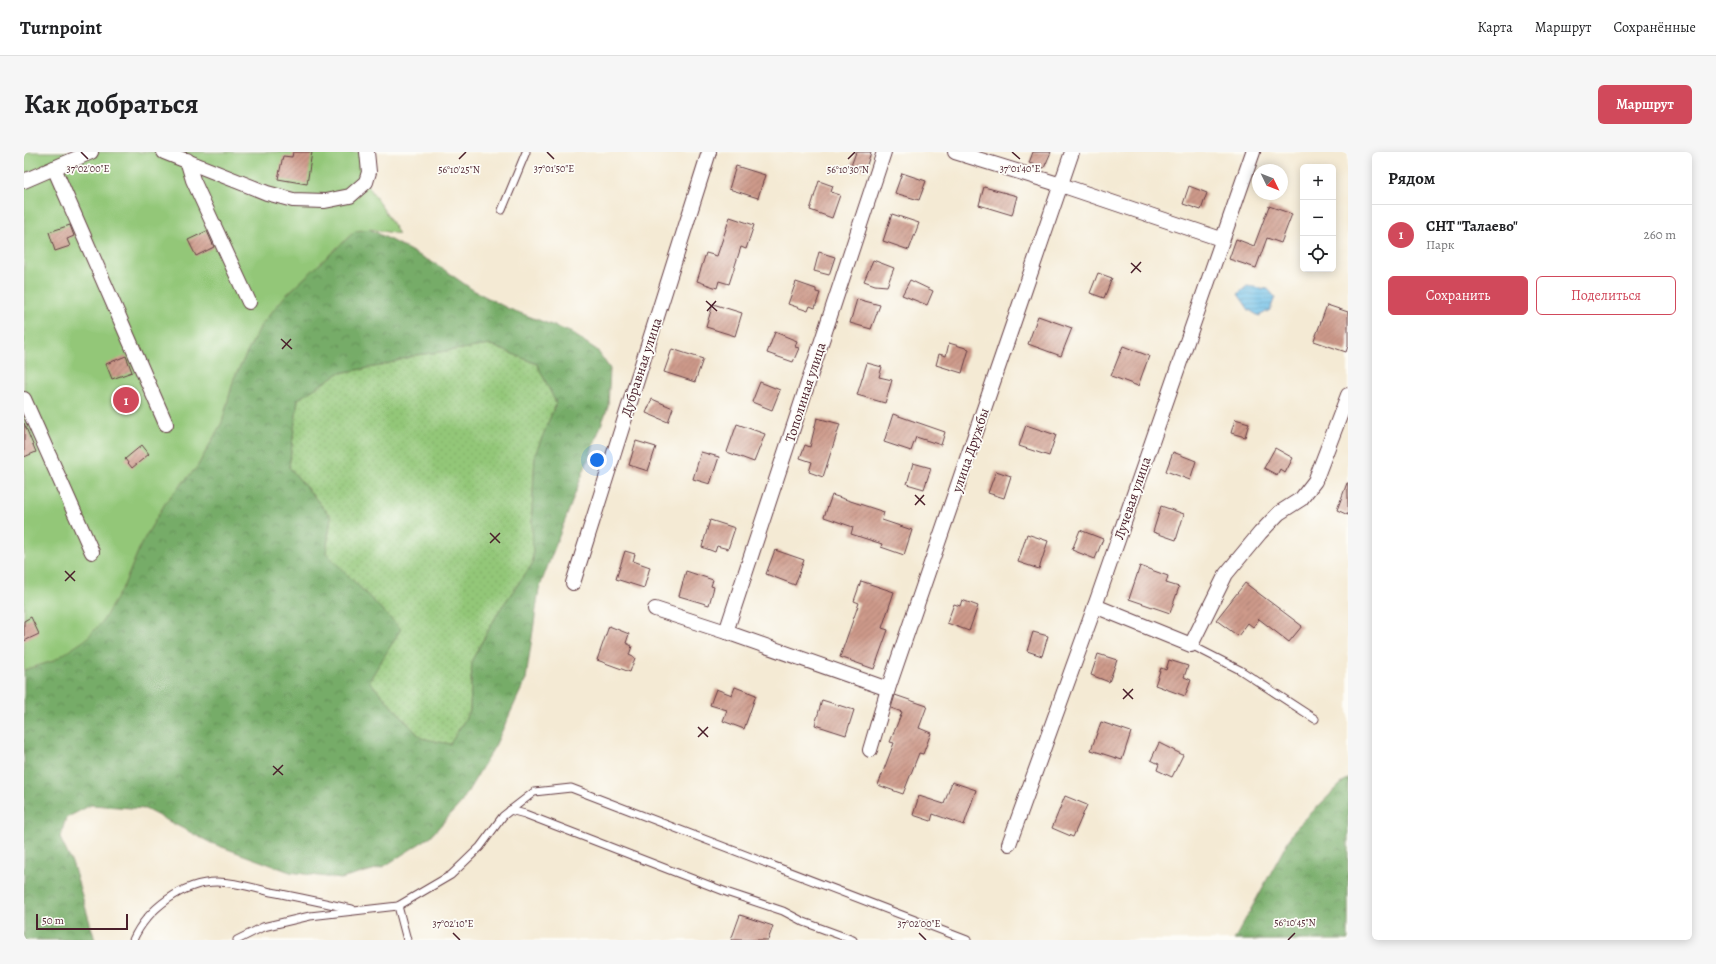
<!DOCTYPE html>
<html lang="ru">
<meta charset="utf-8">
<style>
:root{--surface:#fff;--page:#f6f6f6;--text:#202124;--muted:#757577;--line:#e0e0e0;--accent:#d1495b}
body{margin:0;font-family:Alegreya,serif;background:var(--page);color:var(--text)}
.controls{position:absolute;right:12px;top:12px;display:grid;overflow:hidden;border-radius:6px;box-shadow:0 2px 10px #0003}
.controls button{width:36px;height:36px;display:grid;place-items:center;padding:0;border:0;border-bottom:1px solid var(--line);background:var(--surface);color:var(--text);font:20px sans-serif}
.compass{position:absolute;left:1228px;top:12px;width:36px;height:36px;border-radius:50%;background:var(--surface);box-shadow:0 2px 10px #0003;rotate:133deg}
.scale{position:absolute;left:12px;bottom:10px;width:92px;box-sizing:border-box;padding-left:4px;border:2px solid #4a1f2b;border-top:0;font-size:11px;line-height:14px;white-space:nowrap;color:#4a1f2b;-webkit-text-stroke:3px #fdfcf7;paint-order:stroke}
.you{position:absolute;left:573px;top:308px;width:14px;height:14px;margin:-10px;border:3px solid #fff;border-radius:50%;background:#1a73e8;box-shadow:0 0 0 6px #1a73e833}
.badge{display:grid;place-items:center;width:26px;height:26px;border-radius:50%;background:var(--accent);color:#fff;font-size:13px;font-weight:700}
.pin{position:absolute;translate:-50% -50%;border:2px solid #fff;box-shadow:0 1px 4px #0006}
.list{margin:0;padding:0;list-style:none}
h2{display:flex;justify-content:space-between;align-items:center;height:52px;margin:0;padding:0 16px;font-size:17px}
h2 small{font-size:13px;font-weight:400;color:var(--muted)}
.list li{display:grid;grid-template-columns:26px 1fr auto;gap:12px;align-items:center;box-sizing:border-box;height:60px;padding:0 16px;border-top:1px solid var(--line)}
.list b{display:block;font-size:15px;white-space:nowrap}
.list p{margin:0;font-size:13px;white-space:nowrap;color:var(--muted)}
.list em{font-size:13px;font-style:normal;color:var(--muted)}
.actions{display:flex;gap:8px;padding:12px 16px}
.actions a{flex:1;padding:9px 0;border:1px solid var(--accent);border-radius:6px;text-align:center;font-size:14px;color:var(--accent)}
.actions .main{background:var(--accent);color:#fff}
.icon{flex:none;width:22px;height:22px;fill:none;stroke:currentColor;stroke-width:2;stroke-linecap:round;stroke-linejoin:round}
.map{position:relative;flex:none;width:1324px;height:788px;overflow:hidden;border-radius:6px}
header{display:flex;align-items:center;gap:24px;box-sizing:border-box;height:56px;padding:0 20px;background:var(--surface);border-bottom:1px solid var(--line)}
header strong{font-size:19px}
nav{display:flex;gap:22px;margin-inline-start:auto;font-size:14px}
.intro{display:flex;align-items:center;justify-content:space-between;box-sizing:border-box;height:96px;padding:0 24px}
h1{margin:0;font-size:28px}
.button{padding:10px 18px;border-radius:6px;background:var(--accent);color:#fff;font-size:14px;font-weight:700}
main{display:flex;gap:24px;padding:0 24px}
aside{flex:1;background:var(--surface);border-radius:6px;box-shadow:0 2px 10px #0003}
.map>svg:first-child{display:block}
.grass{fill:url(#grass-dots);stroke:#6e7352}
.forest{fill:url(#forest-crowns);stroke:#60664a;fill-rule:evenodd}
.garden{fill:#93c778;stroke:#6e7352}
.water{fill:url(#water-rules);stroke:#5a6e89}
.building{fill:url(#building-hatch)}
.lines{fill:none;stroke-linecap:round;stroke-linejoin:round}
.service-casing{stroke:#643d44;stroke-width:9}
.minor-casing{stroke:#643d44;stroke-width:16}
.service{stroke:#fff;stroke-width:7}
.minor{stroke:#fff;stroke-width:14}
.ticks{fill:none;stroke:#4a1f2b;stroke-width:1.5}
.labels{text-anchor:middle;stroke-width:3.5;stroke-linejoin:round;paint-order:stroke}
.street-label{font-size:14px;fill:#4a1f2b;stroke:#fdfcf7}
.ticks-label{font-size:10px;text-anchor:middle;fill:#4a1f2b;stroke:#fdfcf7;stroke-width:3.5;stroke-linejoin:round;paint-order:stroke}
</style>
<header>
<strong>Turnpoint</strong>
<nav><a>Карта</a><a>Маршрут</a><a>Сохранённые</a></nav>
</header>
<div class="intro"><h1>Как добраться</h1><a class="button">Маршрут</a></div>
<main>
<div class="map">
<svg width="1324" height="788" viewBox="0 0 1324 788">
<defs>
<pattern id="grass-dots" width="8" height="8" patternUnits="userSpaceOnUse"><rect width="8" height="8" fill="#93c778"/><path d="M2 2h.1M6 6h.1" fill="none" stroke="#80aa68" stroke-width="1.8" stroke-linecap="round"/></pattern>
<pattern id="forest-crowns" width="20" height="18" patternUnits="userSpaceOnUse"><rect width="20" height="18" fill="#76ac68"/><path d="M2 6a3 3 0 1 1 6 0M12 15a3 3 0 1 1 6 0" fill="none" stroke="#638b56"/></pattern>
<pattern id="water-rules" width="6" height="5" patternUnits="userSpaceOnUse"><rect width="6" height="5" fill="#6bbee7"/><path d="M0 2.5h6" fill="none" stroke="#5a9abb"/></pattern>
<pattern id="building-hatch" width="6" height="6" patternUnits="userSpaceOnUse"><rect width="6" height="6" fill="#cd9a8a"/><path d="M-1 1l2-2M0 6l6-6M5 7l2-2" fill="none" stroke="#a87d71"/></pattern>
</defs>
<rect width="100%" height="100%" fill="#fdfcf7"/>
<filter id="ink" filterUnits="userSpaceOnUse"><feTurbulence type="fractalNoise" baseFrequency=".025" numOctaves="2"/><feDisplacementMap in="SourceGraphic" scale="8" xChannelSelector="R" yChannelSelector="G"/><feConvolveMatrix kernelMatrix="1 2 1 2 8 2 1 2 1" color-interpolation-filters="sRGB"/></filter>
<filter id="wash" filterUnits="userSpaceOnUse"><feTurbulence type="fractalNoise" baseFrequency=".012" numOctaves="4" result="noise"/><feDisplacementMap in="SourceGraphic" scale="16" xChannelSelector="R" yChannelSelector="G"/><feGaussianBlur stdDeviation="0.9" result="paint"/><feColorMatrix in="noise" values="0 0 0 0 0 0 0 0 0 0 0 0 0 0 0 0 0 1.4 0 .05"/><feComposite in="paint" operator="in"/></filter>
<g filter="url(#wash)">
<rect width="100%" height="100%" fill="#f4ead4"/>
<polygon class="grass" points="467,193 513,212 532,251 511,303 508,361 509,411 475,459 448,508 446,559 426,593 397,586 345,529 376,477 302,401 307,365 265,315 274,247 315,221 356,214 392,203"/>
<g class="forest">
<path d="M346,77L415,114L449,138L483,156L546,180L573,198L586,217L584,255L515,437L502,527L472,592L437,651L406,685L359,715L317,727L266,720L187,691L121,657L67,653L42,666L36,686L49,713L71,788H0V518L29,509L100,433L117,392L143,348L173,315L198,270L210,226L237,173L262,143L331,79ZM467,193L513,212L532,251L511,303L508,361L509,411L475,459L448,508L446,559L426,592L397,586L345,529L377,477L302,401L307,365L265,315L274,247L315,221L356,214L392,203Z"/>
<polygon points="1324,625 1324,788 1210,788 1270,678"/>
</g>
<polygon class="garden" points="0,0 343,0 342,30 375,82 346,77 331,79 262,143 237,173 210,226 198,270 173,315 143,348 117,392 100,433 78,470 61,488 29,509 0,518"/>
<polygon class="water" points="1223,134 1244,137 1251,145 1246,158 1235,164 1225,158 1214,142"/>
<g id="blocks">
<g class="building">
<polygon points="269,0 288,0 283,32 254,27 259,4 268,5"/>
<polygon points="832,0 847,0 841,19 827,14"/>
<polygon points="1009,0 1027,0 1020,16 1005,11"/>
<polygon points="712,14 741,23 734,46 705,37"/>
<polygon points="878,21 902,29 895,48 871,41"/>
<polygon points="795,29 809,34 807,40 816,43 808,66 786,58"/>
<polygon points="1165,34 1183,41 1177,58 1159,52"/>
<polygon points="960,35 993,44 988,63 955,53"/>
<polygon points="1245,54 1268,62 1257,91 1243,86 1232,116 1205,107 1212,87 1230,94"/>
<polygon points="868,62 895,71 885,98 859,89"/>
<polygon points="706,65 730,73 722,97 717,95 705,132 695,129 693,136 673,129 682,101 693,104"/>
<polygon points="46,73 50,84 43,87 46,94 31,99 25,80"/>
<polygon points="183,79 190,95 172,104 164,88"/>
<polygon points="795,100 811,105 805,123 790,119"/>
<polygon points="849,108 870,116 863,134 851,133 840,129"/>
<polygon points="1074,121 1088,126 1080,146 1066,141"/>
<polygon points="886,128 909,139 903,153 878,143"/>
<polygon points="772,130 792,137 792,140 796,141 791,156 786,154 784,159 764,152"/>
<polygon points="833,147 856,153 847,177 826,171"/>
<polygon points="689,152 718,161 711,184 682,175"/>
<polygon points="1303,153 1324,160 1324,194 1322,200 1290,189"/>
<polygon points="1014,164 1048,176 1037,204 1004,192"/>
<polygon points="751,180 773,189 771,195 775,196 769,210 743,201"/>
<polygon points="925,191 945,197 938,221 912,213 915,202 922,204"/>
<polygon points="1099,194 1125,204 1114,234 1087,224"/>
<polygon points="648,197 679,207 671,230 640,220"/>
<polygon points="102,204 108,220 88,227 82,212"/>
<polygon points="843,211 858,215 855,225 868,228 861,251 833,243"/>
<polygon points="736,230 756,238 748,258 728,250"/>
<polygon points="628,247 649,256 644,270 622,261"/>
<polygon points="869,262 921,280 917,293 892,285 887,299 860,290"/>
<polygon points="793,266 816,272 799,325 785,320 788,310 776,306 781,293 786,295"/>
<polygon points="1211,267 1225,271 1221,285 1207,281"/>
<polygon points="0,271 12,300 0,305"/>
<polygon points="713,272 741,282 730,310 703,300"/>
<polygon points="1002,273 1032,283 1025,304 995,294"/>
<polygon points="612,289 632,295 624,319 605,313"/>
<polygon points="118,293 125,302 108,316 101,307"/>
<polygon points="1251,296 1269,306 1261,321 1256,317 1253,323 1240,316"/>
<polygon points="677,300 695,305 686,332 669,327"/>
<polygon points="1149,300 1172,309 1166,328 1142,319"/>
<polygon points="889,311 907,316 900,337 883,332"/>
<polygon points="972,319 987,324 980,346 964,341"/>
<polygon points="1323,331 1324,331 1324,363 1313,358"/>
<polygon points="808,343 860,360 858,368 888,378 880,403 857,395 858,392 827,382 829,375 800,365"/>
<polygon points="1137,354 1160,362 1152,388 1129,380"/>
<polygon points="686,368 711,376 704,397 693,394 691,400 678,395"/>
<polygon points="1056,378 1079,387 1071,407 1048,398"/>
<polygon points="1003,382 1024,389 1015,417 994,410"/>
<polygon points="751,398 780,408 771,433 742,422"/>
<polygon points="601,399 611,402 609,409 626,415 620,436 592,427"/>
<polygon points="1116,414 1144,424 1142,431 1155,435 1146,461 1105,447"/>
<polygon points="662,419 689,428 687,434 690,435 685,453 655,444"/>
<polygon points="837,429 870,440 858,476 864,478 850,517 816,505 835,451 830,449"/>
<polygon points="1221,431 1278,474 1265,490 1235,467 1229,475 1224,471 1214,484 1192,468"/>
<polygon points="938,448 954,454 945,479 923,471 930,452 936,454"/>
<polygon points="7,465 15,482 0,489 0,469"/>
<polygon points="585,474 605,482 602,491 608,494 605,503 611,506 606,520 573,508"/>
<polygon points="1009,480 1024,484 1018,504 1003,499"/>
<polygon points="1074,502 1093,508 1085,530 1067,523"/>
<polygon points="1145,508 1164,514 1160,525 1167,528 1161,544 1131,533 1137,516 1142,518"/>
<polygon points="711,535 732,543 720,577 699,569 703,558 686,553 692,537 708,543"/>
<polygon points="871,543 903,554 895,576 907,581 899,602 895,601 879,642 854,633 870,591 866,590 878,560 867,556"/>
<polygon points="798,548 830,558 822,583 791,573"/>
<polygon points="1077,570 1107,580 1098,608 1067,598"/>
<polygon points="1135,591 1159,603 1148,625 1133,618 1135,612 1127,608"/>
<polygon points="928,630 952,638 940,673 909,662 907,669 889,663 895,644 920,652"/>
<polygon points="1041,644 1063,653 1049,685 1028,676"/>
<polygon points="716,763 749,774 744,788 707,788"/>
</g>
</g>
</g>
<g filter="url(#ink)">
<use href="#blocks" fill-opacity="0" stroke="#643d44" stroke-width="1"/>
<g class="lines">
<g class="service-casing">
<g id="service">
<polyline points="478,58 502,0"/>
<polyline points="1167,493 1216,518 1291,567"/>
<polyline points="486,658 501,662 705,741 759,759 780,770 829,788"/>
<polyline points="374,754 383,788"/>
<path d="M109,788C123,757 159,730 193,730C211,730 230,736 247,740C274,745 301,751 328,757"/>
<polyline points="213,788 239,775 286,764 374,754 427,723 456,695 479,664 510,640 547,636 943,788"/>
</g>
</g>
<g class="minor-casing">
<g id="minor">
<polyline points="140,0 243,41 269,48 301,49 326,44 342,30 345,20 343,0"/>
<polyline points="931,0 1037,33 1197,87"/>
<polyline points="163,8 169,28 225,150"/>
<polyline points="30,16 142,272"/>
<polyline points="0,29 67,0"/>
<polyline points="0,247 68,400"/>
<polyline points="549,431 685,0"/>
<polyline points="1071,454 1167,493 1202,422 1236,381 1255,361 1277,347 1291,329 1324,243"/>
<polyline points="631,457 702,480 864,537"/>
<polyline points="702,480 860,0"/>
<polyline points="846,598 864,537 1048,0"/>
<polyline points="985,692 1071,454 1229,0"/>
</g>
</g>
<use href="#service" class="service"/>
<use href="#minor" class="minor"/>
</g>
</g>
<path class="ticks" d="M57,0L64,7M523,0L530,7M988,0L996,7M435,7L442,0M824,7L831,0M1107,111L1117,120M1107,121L1117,110M682,149L693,159M683,159L692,149M257,187L268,197M258,197L267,187M891,343L901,353M891,353L900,343M466,381L476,391M466,391L476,381M41,419L51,429M41,429L51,419M1099,537L1109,547M1099,547L1109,537M674,575L684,585M674,585L684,575M249,614L259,623M249,623L259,613M429,781L436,788M895,781L902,788M1264,788L1271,781"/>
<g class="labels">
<g class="street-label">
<text transform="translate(617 215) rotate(-72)" y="5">Дубравная улица</text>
<text transform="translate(781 240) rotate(-72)" y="5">Тополиная улица</text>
<text transform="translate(946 298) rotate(-71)" y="5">улица Дружбы</text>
<text transform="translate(1108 346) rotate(-71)" y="5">Лучевая улица</text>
</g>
</g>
<g class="ticks-label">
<text x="530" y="20">37°01'50"E</text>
<text x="996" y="20">37°01'40"E</text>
<text x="64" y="20">37°02'00"E</text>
<text x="435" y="21">56°10'25"N</text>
<text x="824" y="21">56°10'30"N</text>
<text x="1271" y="774">56°10'45"N</text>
<text x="429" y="775">37°02'10"E</text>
<text x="895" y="775">37°02'00"E</text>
</g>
</svg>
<div class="controls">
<button>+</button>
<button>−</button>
<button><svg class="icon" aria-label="locate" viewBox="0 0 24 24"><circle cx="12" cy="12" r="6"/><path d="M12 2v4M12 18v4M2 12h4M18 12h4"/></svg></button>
</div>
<svg class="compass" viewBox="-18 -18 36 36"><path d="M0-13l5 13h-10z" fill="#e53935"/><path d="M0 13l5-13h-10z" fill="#757577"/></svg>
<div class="scale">50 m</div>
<div class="you"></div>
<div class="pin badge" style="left:102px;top:248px">1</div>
</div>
<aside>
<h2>Рядом<small></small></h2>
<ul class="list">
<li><span class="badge">1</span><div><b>СНТ &quot;Талаево&quot;</b><p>Парк</p></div><em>260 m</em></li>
</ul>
<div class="actions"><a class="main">Сохранить</a><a>Поделиться</a></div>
</aside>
</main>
